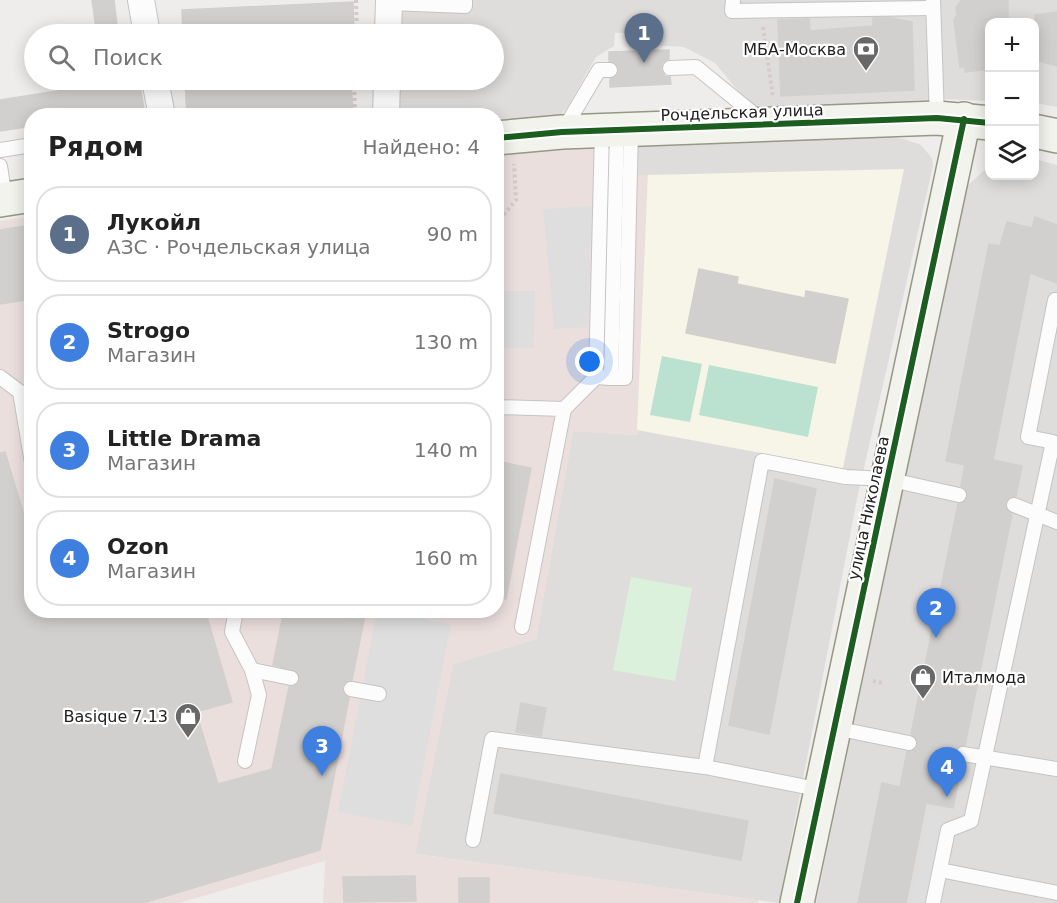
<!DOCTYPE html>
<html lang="ru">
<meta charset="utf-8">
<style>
:root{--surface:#fff;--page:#f6f6f6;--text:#222;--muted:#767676;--line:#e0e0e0;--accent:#696868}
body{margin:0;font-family:"DejaVu Sans",sans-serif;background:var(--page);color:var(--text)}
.controls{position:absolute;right:18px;top:18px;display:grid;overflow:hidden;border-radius:12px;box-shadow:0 3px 15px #0003}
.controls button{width:54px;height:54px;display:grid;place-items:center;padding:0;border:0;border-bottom:2px solid var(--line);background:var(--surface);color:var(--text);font:30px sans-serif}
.you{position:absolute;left:590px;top:362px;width:21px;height:21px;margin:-15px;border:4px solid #fff;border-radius:50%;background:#1a73e8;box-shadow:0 0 0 9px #1a73e833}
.badge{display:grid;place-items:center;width:39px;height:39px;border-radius:50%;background:var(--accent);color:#fff;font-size:20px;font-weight:700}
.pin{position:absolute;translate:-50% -50px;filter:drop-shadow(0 2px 3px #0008)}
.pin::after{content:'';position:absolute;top:32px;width:21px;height:18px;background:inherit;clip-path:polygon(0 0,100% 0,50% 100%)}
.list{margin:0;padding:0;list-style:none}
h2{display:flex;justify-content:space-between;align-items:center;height:78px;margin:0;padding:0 24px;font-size:26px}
h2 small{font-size:20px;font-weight:400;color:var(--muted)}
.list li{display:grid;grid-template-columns:39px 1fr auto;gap:18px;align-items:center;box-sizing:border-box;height:96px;margin:0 12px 12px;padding:0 12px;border:2px solid var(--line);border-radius:24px}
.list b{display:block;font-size:22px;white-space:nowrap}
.list p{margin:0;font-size:20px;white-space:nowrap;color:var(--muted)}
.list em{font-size:20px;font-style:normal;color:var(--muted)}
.icon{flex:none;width:33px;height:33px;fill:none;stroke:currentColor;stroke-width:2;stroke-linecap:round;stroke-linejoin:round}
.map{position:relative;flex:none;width:1057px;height:903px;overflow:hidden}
.search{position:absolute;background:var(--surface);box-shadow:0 3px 15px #0003;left:24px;top:24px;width:480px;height:66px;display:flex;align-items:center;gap:15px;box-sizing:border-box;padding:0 21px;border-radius:33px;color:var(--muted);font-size:22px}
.panel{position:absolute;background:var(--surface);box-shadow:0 3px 15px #0003;left:24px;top:108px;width:480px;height:510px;border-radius:24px}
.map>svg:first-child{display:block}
.residential{fill:#dedddc}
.commercial{fill:#ebdfde}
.education{fill:#f6f5e8}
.park{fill:#dcf1db}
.pitch{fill:#bbe1d0}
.parking{fill:#dfdede}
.building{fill:#d2d0ce;stroke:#d2cfcd;stroke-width:1.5}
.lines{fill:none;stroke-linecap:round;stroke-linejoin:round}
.lane-casing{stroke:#c5c4c3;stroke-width:16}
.street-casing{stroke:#c5c4c3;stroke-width:28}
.secondary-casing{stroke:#969784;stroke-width:36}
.path{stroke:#d6cbca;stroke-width:4;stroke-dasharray:3 3;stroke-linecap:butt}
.lane{stroke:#fdfcfc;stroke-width:14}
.street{stroke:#fdfcfc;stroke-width:26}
.secondary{stroke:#f3f3ed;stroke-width:33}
.cycleway-casing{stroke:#fff;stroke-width:10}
.cycleway{stroke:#1b5e20;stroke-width:6}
.labels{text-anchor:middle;stroke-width:4.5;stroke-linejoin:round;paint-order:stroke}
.poi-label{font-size:16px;fill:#212121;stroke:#fff;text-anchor:end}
.street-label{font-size:16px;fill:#212121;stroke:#fff}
</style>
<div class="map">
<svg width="1057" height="903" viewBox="0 0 1057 903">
<rect width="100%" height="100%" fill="#efedeb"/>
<g class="residential">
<polygon points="401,0 1057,0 1057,107 1035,103 1034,22 990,22 989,101 943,99 758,109 750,105 715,63 684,47 647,45 647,32 615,33 614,46 596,57 567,108 558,117 497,123 496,116 398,116 399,80 494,80 494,34 400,34"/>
<polygon points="891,137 904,139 921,145 932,158 933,166 858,494 779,903 415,854 453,664 536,639 573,431 637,435 648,176 636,175 635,147"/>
<polygon points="1035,159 1057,165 1057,903 816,903 967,186 989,166 990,176 1034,176"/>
</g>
<polygon class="commercial" points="635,147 636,175 648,175 637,435 573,431 536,639 453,664 415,854 758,900 758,903 323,903 325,861 179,903 0,903 0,221 31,216 32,610 496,610 497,153"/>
<polygon class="education" points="904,169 843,468 637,430 648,175"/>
<polygon class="park" points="631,577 692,588 675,681 613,670"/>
<g class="pitch">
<polygon points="662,356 702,364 690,422 650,415"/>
<polygon points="709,365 818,387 808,437 699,415"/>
</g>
<g class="parking">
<polygon points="592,206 588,327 554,329 543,209"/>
<polygon points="497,291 535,291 534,348 497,348"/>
<polygon points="377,611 407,611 407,615 451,624 412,826 338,812"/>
<polygon points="929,811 946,815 928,903 911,903"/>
</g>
<g class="building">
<polygon points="92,0 114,0 118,34 97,34"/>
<polygon points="961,0 1008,0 1008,22 990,22 990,69 965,72 965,67 960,67 954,20 957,15 956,8"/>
<polygon points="353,2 354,34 183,34 182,10"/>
<polygon points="1057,12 1057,66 1035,60 1035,15"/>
<polygon points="873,18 892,18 912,22 914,90 781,96 778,20 809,19 810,31 873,26"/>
<polygon points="669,50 669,59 662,63 661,69 665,76 670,77 671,84 610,87 610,79 617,75 619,69 615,63 609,61 609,52"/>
<polygon points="127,80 139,80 144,109 99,116 32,116 32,126 0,131 0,100"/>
<polygon points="185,80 351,80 353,116 187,116"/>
<polygon points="1035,217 1057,225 1057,283 1030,273 993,460 1022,466 1016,496 1009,498 1005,502 1007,510 1012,514 965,745 959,746 954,752 955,758 962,763 953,808 926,803 906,903 858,903 882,783 900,787 907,752 912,751 918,745 917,740 911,734 958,504 965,501 968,496 965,489 961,486 965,465 946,461 989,244 1000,246 1007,222 1032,228"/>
<polygon points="32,225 32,299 0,304 0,230"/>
<polygon points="699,269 738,277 737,284 805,298 806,291 848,299 835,363 686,333"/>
<polygon points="5,452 32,542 32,610 205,610 232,702 196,712 218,784 272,769 289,687 297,684 300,679 296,671 273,665 284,610 366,610 352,680 347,681 342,687 343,693 349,698 320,850 143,903 0,903 0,453"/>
<polygon points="496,461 531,468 506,599 496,598"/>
<polygon points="775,479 816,489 769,734 729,725"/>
<polygon points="521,703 546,708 541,736 516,732"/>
<polygon points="501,774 748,821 741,860 494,813"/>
<polygon points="415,876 416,901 344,902 343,877"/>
<rect x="459" y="878" width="30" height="25"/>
</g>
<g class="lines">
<g class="lane-casing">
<g id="lane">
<polyline points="733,0 732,11 932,8"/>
<polyline points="933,0 937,118"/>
<polyline points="389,3 465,6 465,0"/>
<polyline points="670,68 696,67 761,120"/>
<polyline points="564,129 599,70 610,70"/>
<polyline points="0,150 32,145"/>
<polyline points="0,166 5,199"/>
<polyline points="0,377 20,392 32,396"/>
<polyline points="596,377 602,131"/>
<polyline points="611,378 625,378 631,130"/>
<polyline points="20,392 32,463"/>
<polyline points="496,407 564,409 596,377 611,378 617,130"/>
<polyline points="1014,505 1057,522"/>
<polyline points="236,610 232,632 252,670 259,695 245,761"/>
<polyline points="522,627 564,409"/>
<polyline points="252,670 291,678"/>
<polyline points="351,689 379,694"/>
<polyline points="835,728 909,743"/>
<polyline points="963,754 1057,769"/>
<polyline points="822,790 705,767 762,461 846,477 887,479 959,495"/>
<polyline points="473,840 492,739 705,767"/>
<polyline points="940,870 1057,893"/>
<polyline points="933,903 948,830 971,821 1053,442 1028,437 1055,300 1057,301"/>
</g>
</g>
<g class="street-casing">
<g id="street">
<polyline points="141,0 147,34"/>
<polyline points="388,34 389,0"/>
<polyline points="155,80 162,116"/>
<polyline points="386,116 387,80"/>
</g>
</g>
<g class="secondary-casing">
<g id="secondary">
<polyline points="1034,131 1057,136"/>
<polyline points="496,138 562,132 937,118 990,123"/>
<polyline points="0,200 32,195"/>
<polyline points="797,903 964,119"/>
</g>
</g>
<g class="path">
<polyline points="356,0 357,34"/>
<polyline points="763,27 773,97"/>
<polyline points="354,80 355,116"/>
<polyline points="496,224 516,200 514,164"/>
<polyline points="873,681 883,683"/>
</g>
<use href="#lane" class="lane"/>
<use href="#street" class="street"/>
<use href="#secondary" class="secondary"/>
<g class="cycleway-casing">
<g id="cycleway">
<polyline points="496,138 562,132 937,118 990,123"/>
<polyline points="797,903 964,119"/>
</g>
</g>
<use href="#cycleway" class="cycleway"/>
</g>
<defs>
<g id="bank-pin" transform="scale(1.35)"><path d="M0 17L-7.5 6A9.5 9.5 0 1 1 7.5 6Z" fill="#696868" stroke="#fff"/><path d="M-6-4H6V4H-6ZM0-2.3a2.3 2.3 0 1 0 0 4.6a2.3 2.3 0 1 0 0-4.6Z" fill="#fff"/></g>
<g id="shop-pin" transform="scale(1.35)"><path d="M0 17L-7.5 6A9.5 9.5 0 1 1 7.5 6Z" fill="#696868" stroke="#fff"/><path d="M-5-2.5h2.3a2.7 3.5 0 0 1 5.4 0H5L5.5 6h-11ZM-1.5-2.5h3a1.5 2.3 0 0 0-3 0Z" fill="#fff"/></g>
</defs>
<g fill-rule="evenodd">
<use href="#bank-pin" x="866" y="49"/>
<use href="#shop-pin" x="923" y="677"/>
<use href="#shop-pin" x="188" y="716"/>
</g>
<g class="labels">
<g class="poi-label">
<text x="846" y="55">МБА-Москва</text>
<text x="942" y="683" text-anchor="start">Италмода</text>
<text x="168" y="722">Basique 7.13</text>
</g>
<g class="street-label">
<text transform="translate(742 112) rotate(-2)" y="6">Рочдельская улица</text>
<text transform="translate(868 508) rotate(-78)" y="6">улица Николаева</text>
</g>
</g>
</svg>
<div class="controls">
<button>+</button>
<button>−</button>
<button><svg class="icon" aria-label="layers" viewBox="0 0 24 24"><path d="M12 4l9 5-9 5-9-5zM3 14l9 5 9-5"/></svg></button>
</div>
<div class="you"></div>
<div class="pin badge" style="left:644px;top:63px;background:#5c6f8a">1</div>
<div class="pin badge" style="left:936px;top:638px;background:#3f7fe0">2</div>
<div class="pin badge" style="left:322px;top:776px;background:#3f7fe0">3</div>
<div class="pin badge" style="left:947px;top:797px;background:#3f7fe0">4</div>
<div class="search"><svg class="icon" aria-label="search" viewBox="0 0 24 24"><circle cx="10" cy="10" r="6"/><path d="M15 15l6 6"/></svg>Поиск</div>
<section class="panel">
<h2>Рядом<small>Найдено: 4</small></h2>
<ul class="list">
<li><span class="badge" style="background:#5c6f8a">1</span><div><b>Лукойл</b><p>АЗС · Рочдельская улица</p></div><em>90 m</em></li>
<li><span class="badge" style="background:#3f7fe0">2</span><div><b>Strogo</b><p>Магазин</p></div><em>130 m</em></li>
<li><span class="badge" style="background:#3f7fe0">3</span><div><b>Little Drama</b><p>Магазин</p></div><em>140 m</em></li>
<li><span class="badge" style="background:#3f7fe0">4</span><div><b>Ozon</b><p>Магазин</p></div><em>160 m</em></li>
</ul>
</section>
</div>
